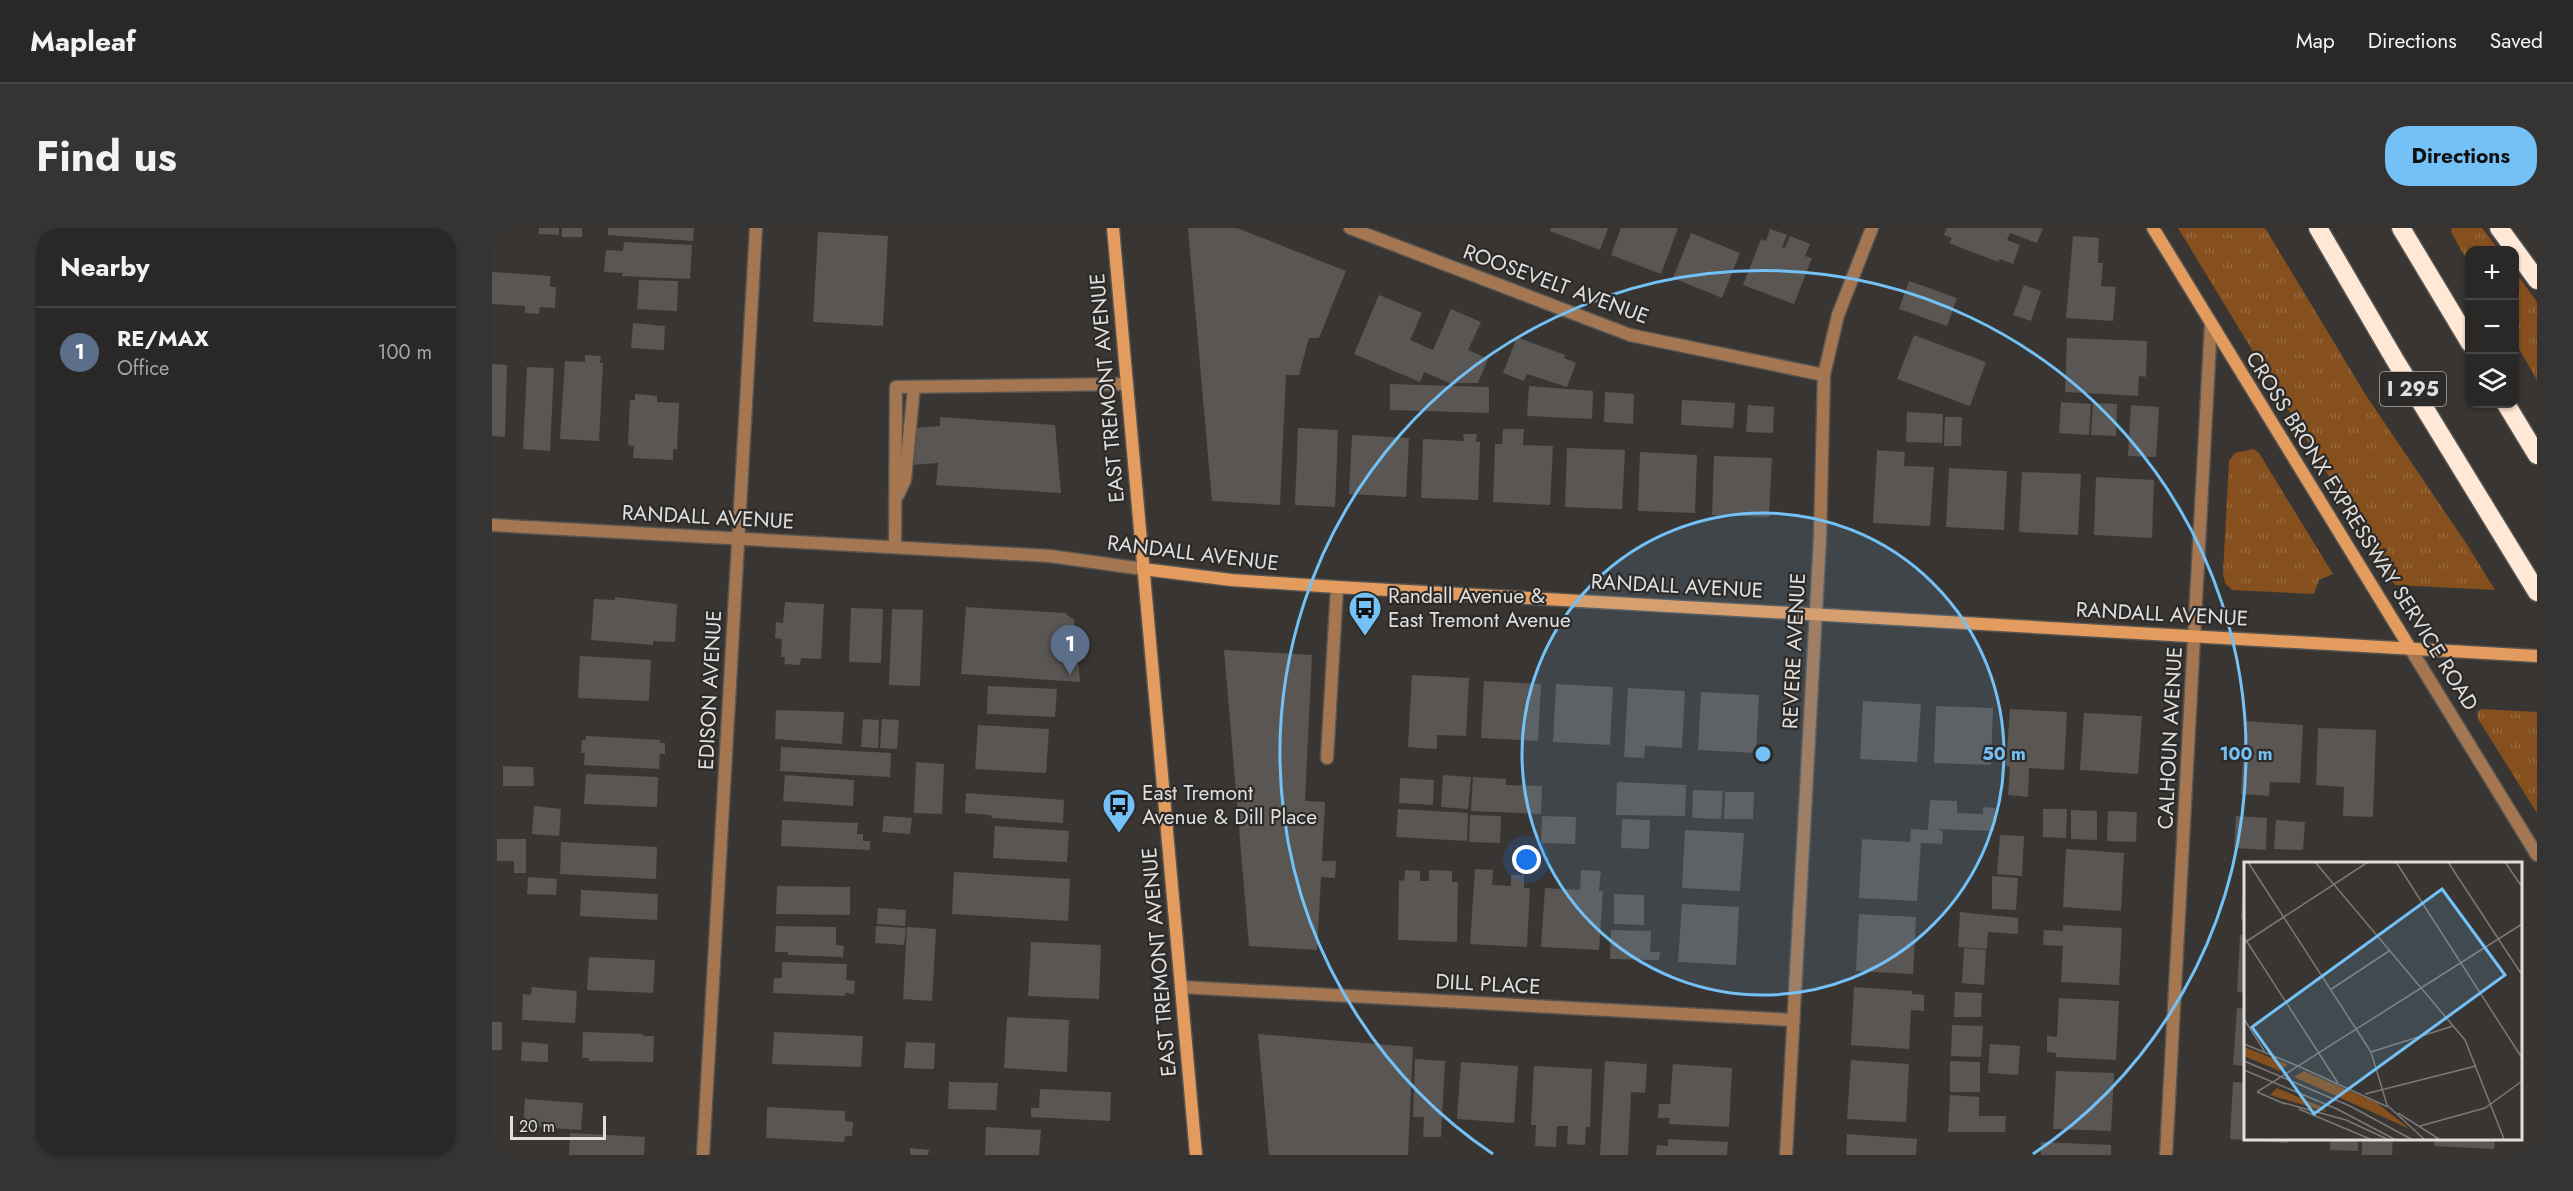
<!DOCTYPE html>
<meta charset="utf-8">
<style>
:root{--surface:#2a2826;--page:#363432;--text:#f1f3f6;--muted:#a5a6a7;--line:#464443;--accent:#73c1f6}
body{margin:0;font-family:Jost,sans-serif;background:var(--page);color:var(--text)}
.controls{position:absolute;right:18px;top:18px;display:grid;overflow:hidden;border-radius:12px;box-shadow:0 2px 4px #0004}
.controls button{width:54px;height:54px;display:grid;place-items:center;padding:0;border:0;border-bottom:2px solid var(--line);background:var(--surface);color:var(--text);font:30px sans-serif}
.scale{position:absolute;left:18px;bottom:15px;width:96px;box-sizing:border-box;padding-left:6px;border:3px solid #e0dfdd;border-top:0;font-size:16px;line-height:21px;white-space:nowrap;color:#e0dfdd;-webkit-text-stroke:4px #2d2b29;paint-order:stroke}
.you{position:absolute;left:1035px;top:632px;width:21px;height:21px;margin:-15px;border:4px solid #fff;border-radius:50%;background:#1a73e8;box-shadow:0 0 0 9px #1a73e833}
.badge{display:grid;place-items:center;width:39px;height:39px;border-radius:50%;background:var(--accent);color:#fff;font-size:20px;font-weight:700}
.pin{position:absolute;translate:-50% -50px;filter:drop-shadow(0 2px 3px #0008)}
.pin::after{content:'';position:absolute;top:32px;width:21px;height:18px;background:inherit;clip-path:polygon(0 0,100% 0,50% 100%)}
.list{margin:0;padding:0;list-style:none}
h2{display:flex;justify-content:space-between;align-items:center;height:78px;margin:0;padding:0 24px;font-size:26px}
h2 small{font-size:20px;font-weight:400;color:var(--muted)}
.list li{display:grid;grid-template-columns:39px 1fr auto;gap:18px;align-items:center;box-sizing:border-box;height:90px;padding:0 24px;border-top:2px solid var(--line)}
.list b{display:block;font-size:22px;white-space:nowrap}
.list p{margin:0;font-size:20px;white-space:nowrap;color:var(--muted)}
.list em{font-size:20px;font-style:normal;color:var(--muted)}
.icon{flex:none;width:33px;height:33px;fill:none;stroke:currentColor;stroke-width:2;stroke-linecap:round;stroke-linejoin:round}
.map{position:relative;flex:none;width:2045px;height:927px;overflow:hidden;border-radius:24px}
header{display:flex;align-items:center;gap:36px;box-sizing:border-box;height:84px;padding:0 30px;background:var(--surface);border-bottom:2px solid var(--line)}
header strong{font-size:28px}
nav{display:flex;gap:33px;margin-inline-start:auto;font-size:21px}
.intro{display:flex;align-items:center;justify-content:space-between;box-sizing:border-box;height:144px;padding:0 36px}
h1{margin:0;font-size:42px}
.button{padding:15px 27px;border-radius:24px;background:var(--accent);color:#111;font-size:21px;font-weight:700}
main{display:flex;gap:36px;padding:0 36px}
aside{flex:1;background:var(--surface);border-radius:24px;box-shadow:0 2px 4px #0004}
.map>svg:first-child{display:block}
.grass{fill:url(#grass-tufts)}
.building{fill:#5a5654}
.lines{fill:none;stroke-linecap:round;stroke-linejoin:round}
.service-casing{stroke:#565451;stroke-width:15}
.minor-casing{stroke:#565451;stroke-width:15}
.tertiary-casing{stroke:#565451;stroke-width:15}
.secondary-casing{stroke:#565451;stroke-width:15}
.motorway-casing{stroke:#565451;stroke-width:21}
.service{stroke:#a47752;stroke-width:12}
.minor{stroke:#a47752;stroke-width:12}
.tertiary{stroke:#a47752;stroke-width:12}
.secondary{stroke:#e39b5e;stroke-width:12}
.motorway{stroke:#ffe8d6;stroke-width:18}
.ring{fill:none;stroke:#73c1f6;stroke-width:3}
.labels{text-anchor:middle;stroke-width:4.5;stroke-linejoin:round;paint-order:stroke}
.shield{fill:#2d2b29;stroke:#aaa9a7;stroke-width:1.5}
.shield-label{font-size:20px;font-weight:bold;fill:#e0dfdd}
.street-label{font-size:21px;fill:#e0dfdd;stroke:#2d2b29}
.poi-label{font-size:21px;fill:#e0dfdd;stroke:#2d2b29;text-anchor:start}
.inset-road{fill:none;stroke:#7b7976;stroke-width:1.5}
.view{fill:#73c1f6;fill-opacity:0.15;stroke:#73c1f6;stroke-width:3}
.inset-edge{fill:none;stroke:#e0dfdd;stroke-width:3}
.centre{fill:#73c1f6;stroke:#2d2b29;stroke-width:3}
.ring-label{font-size:18px;text-anchor:middle;font-weight:bold;fill:#73c1f6;stroke:#2d2b29;stroke-width:4.5;stroke-linejoin:round;paint-order:stroke}
</style>
<header>
<strong>Mapleaf</strong>
<nav><a>Map</a><a>Directions</a><a>Saved</a></nav>
</header>
<div class="intro"><h1>Find us</h1><a class="button">Directions</a></div>
<main>
<aside>
<h2>Nearby<small></small></h2>
<ul class="list">
<li><span class="badge" style="background:#5c6f8a">1</span><div><b>RE/MAX</b><p>Office</p></div><em>100 m</em></li>
</ul>
</aside>
<div class="map">
<svg width="2045" height="927" viewBox="0 0 2045 927">
<defs>
<pattern id="grass-tufts" width="24" height="20" patternUnits="userSpaceOnUse" patternTransform="scale(1.5)"><rect width="24" height="20" fill="#85501e"/><path d="M3 7l-1-3M5 7V3M7 7l1-3M15 17l-1-3M17 17v-4M19 17l1-3" fill="none" stroke="#96693e"/></pattern>
</defs>
<rect width="100%" height="100%" fill="#383532"/>
<g class="grass">
<polygon points="1686,0 1773,0 1875,169 1974,315 2003,362 1903,357"/>
<polygon points="1960,0 1990,0 2007,22 1978,22 1977,36 1959,4"/>
<polygon points="2023,43 2045,74 2045,152 2023,114"/>
<polygon points="1761,221 1767,225 1841,346 1827,352 1822,366 1740,362 1733,355 1731,345 1737,233 1743,225"/>
<polygon points="1989,481 2045,484 2045,585 1986,491 1985,484"/>
</g>
<g class="building">
<polygon points="47,0 67,0 67,7 47,6"/>
<rect x="70" y="0" width="20" height="9"/>
<polygon points="116,0 202,0 201,13 116,7"/>
<polygon points="696,0 745,0 854,43 827,110 817,110 807,147 794,147 788,277 720,273"/>
<polygon points="1059,0 1116,0 1108,22 1058,3"/>
<polygon points="1129,0 1186,0 1169,46 1119,27"/>
<polygon points="1455,0 1551,0 1545,15 1518,5 1515,12 1528,17 1521,36 1508,31 1506,34 1457,15 1460,10 1452,7"/>
<polygon points="1278,1 1295,7 1290,19 1293,20 1298,8 1318,16 1313,28 1320,30 1302,76 1251,57 1269,11 1274,13"/>
<polygon points="326,4 396,8 391,98 321,94"/>
<polygon points="1199,5 1248,25 1230,70 1181,50"/>
<polygon points="1581,8 1607,10 1606,35 1611,35 1609,58 1624,59 1621,93 1574,90"/>
<polygon points="132,14 200,17 198,51 130,48 131,45 112,44 114,22 131,23"/>
<polygon points="0,44 58,48 58,59 64,59 63,80 48,79 47,86 33,85 33,78 0,76"/>
<polygon points="147,52 186,53 185,83 145,81"/>
<polygon points="1417,53 1465,70 1455,98 1407,81"/>
<polygon points="1532,57 1549,63 1539,93 1521,87"/>
<polygon points="887,67 930,85 918,112 941,122 959,81 989,94 976,122 996,131 986,155 966,155 962,157 932,144 928,154 862,126"/>
<polygon points="141,95 173,98 172,122 139,120"/>
<polygon points="1422,107 1494,134 1478,178 1405,151"/>
<polygon points="1025,109 1073,127 1072,130 1084,135 1075,159 1035,146 1032,153 1011,145"/>
<polygon points="1575,110 1655,113 1654,149 1647,148 1646,168 1573,164"/>
<polygon points="93,127 109,128 108,135 111,135 107,213 68,211 73,133 93,134"/>
<polygon points="0,136 15,137 13,209 0,208"/>
<polygon points="35,139 62,140 58,223 31,221"/>
<polygon points="898,156 997,159 997,185 898,182"/>
<polygon points="1037,158 1101,163 1100,191 1035,188"/>
<polygon points="1113,164 1142,166 1141,196 1112,194"/>
<polygon points="143,166 165,168 165,174 187,175 185,221 181,221 181,232 141,230 142,218 136,217 138,172 143,172"/>
<polygon points="1190,172 1243,175 1241,200 1189,197"/>
<polygon points="1569,174 1599,176 1597,207 1567,205"/>
<polygon points="1601,175 1625,176 1624,208 1599,207"/>
<polygon points="1256,177 1282,179 1281,205 1254,204"/>
<polygon points="1639,177 1667,179 1664,229 1636,228"/>
<polygon points="1415,184 1451,186 1450,215 1414,214"/>
<polygon points="448,189 563,197 569,265 444,257 446,235 419,237 421,200 448,198"/>
<polygon points="1453,189 1470,189 1469,218 1452,218"/>
<polygon points="806,200 846,202 843,279 803,277"/>
<polygon points="1011,201 1032,201 1031,217 1061,218 1058,277 1001,274 1003,216 1010,216"/>
<polygon points="971,206 985,206 984,214 988,214 986,272 929,270 931,211 972,213"/>
<polygon points="860,207 917,210 914,269 857,266"/>
<polygon points="1075,220 1133,222 1130,281 1073,279"/>
<polygon points="1385,222 1413,224 1412,238 1442,239 1438,298 1381,295"/>
<polygon points="1148,224 1205,227 1203,285 1146,283"/>
<polygon points="1222,228 1280,230 1277,289 1220,287"/>
<polygon points="1457,240 1515,243 1512,302 1454,299"/>
<polygon points="1530,244 1589,246 1586,307 1527,304"/>
<polygon points="1604,249 1662,252 1660,310 1602,307"/>
<polygon points="123,369 185,376 183,414 161,413 161,417 99,412 102,371 123,372"/>
<polygon points="293,374 332,376 329,431 309,430 308,437 292,436 293,429 289,429 290,411 283,410 284,394 291,395"/>
<polygon points="474,379 573,385 582,392 588,454 469,446"/>
<polygon points="359,380 391,381 389,435 357,434"/>
<polygon points="400,381 431,382 428,458 397,457"/>
<polygon points="732,422 820,427 813,573 833,574 830,633 844,633 843,650 829,649 825,722 757,718"/>
<polygon points="88,428 159,432 157,473 86,470"/>
<polygon points="920,447 977,450 974,508 945,507 945,521 916,519"/>
<polygon points="992,453 1049,456 1046,513 989,510"/>
<polygon points="1064,456 1121,459 1118,517 1061,514"/>
<polygon points="496,458 565,461 563,489 495,486"/>
<polygon points="1136,460 1193,463 1190,520 1153,518 1152,530 1132,529"/>
<polygon points="1209,464 1267,467 1264,525 1206,522"/>
<polygon points="1371,473 1429,476 1425,534 1368,531"/>
<polygon points="1444,478 1501,480 1499,537 1442,535"/>
<polygon points="1518,481 1575,484 1572,542 1537,540 1536,569 1516,567 1518,539 1514,538"/>
<polygon points="284,482 352,484 350,516 283,511"/>
<polygon points="1592,485 1650,488 1646,546 1588,542"/>
<polygon points="371,491 387,492 386,520 369,519"/>
<polygon points="390,491 407,492 405,521 388,520"/>
<polygon points="1753,493 1811,497 1808,555 1778,554 1777,568 1749,566"/>
<polygon points="486,497 557,501 554,545 483,541"/>
<polygon points="1826,500 1884,502 1881,589 1851,588 1852,559 1824,557"/>
<polygon points="94,508 168,512 168,515 173,515 173,526 168,526 167,541 92,537 93,525 89,525 90,512 94,512"/>
<polygon points="289,519 399,525 398,549 288,543"/>
<polygon points="424,534 452,536 450,586 422,585"/>
<polygon points="11,538 41,539 42,558 11,558"/>
<polygon points="94,546 166,549 165,579 92,576"/>
<polygon points="293,547 362,552 361,578 291,573"/>
<polygon points="951,547 979,549 976,581 949,579"/>
<polygon points="981,549 1014,551 1014,557 1050,558 1049,586 979,583"/>
<polygon points="908,550 942,552 941,577 907,575"/>
<polygon points="1125,554 1194,557 1193,588 1124,587"/>
<polygon points="1201,562 1231,563 1229,591 1200,590"/>
<polygon points="1233,564 1262,564 1261,591 1232,591"/>
<polygon points="474,565 572,572 571,595 500,590 499,587 473,585"/>
<polygon points="1438,572 1465,573 1465,585 1491,586 1491,579 1503,580 1502,603 1444,601 1451,603 1450,616 1429,615 1425,673 1367,670 1370,611 1418,614 1419,601 1436,602"/>
<polygon points="42,578 69,581 67,608 40,606"/>
<polygon points="906,581 976,585 975,613 904,609"/>
<polygon points="1551,581 1575,581 1574,610 1551,609"/>
<polygon points="1579,582 1605,583 1605,612 1579,611"/>
<polygon points="1616,583 1645,584 1644,614 1615,613"/>
<polygon points="978,587 1009,588 1008,615 977,614"/>
<polygon points="392,588 420,590 418,606 390,604"/>
<polygon points="1050,588 1084,589 1083,616 1049,615"/>
<polygon points="1744,588 1775,590 1774,622 1742,620"/>
<polygon points="1130,591 1158,592 1157,621 1129,620"/>
<polygon points="290,592 366,595 365,606 371,606 371,613 378,613 378,622 289,618"/>
<polygon points="1784,592 1813,594 1811,622 1782,621"/>
<polygon points="503,598 577,603 575,634 501,630"/>
<polygon points="1193,602 1252,605 1248,663 1190,660"/>
<polygon points="1508,607 1532,608 1530,648 1505,646"/>
<polygon points="5,611 34,611 34,645 22,645 22,633 5,633"/>
<polygon points="69,614 165,619 164,651 68,646"/>
<polygon points="1574,621 1632,625 1629,683 1571,679"/>
<polygon points="983,641 1001,642 1000,657 1019,658 1019,647 1032,647 1032,660 1038,660 1035,719 978,716"/>
<polygon points="913,642 928,643 928,653 937,653 937,642 960,643 960,654 966,654 965,714 906,712 907,652 912,653"/>
<polygon points="1089,642 1109,643 1107,663 1111,663 1107,722 1049,719 1053,660 1088,662"/>
<polygon points="462,644 578,651 576,693 460,686"/>
<polygon points="1752,646 1754,646 1754,691 1749,691"/>
<polygon points="1500,648 1526,650 1524,682 1500,681"/>
<polygon points="36,649 65,651 64,667 35,666"/>
<polygon points="285,658 358,659 358,687 284,686"/>
<polygon points="89,662 166,666 165,692 88,688"/>
<polygon points="1122,666 1152,667 1152,697 1122,696"/>
<polygon points="1190,676 1247,679 1244,737 1186,734"/>
<polygon points="386,680 414,682 413,698 385,696"/>
<polygon points="1468,684 1526,690 1526,706 1496,704 1495,721 1466,719"/>
<polygon points="1367,686 1424,689 1421,746 1364,743"/>
<polygon points="1571,697 1630,700 1627,757 1569,754 1571,718 1551,717 1552,702 1571,703"/>
<polygon points="284,698 344,699 344,717 352,718 351,729 296,727 296,724 283,724"/>
<polygon points="384,698 414,700 412,717 383,715"/>
<polygon points="415,699 444,701 440,773 411,771"/>
<polygon points="1119,702 1159,703 1158,724 1168,724 1167,732 1118,731"/>
<polygon points="1748,707 1754,707 1754,765 1745,764"/>
<polygon points="539,714 609,717 607,771 536,768"/>
<polygon points="1472,720 1494,722 1492,757 1470,755"/>
<polygon points="97,729 163,732 161,765 95,762"/>
<polygon points="290,734 355,736 354,752 363,753 362,766 353,765 353,768 281,765 282,750 290,750"/>
<polygon points="40,759 85,763 83,795 30,792 31,766 39,767"/>
<polygon points="1362,759 1420,763 1420,766 1432,767 1432,783 1419,782 1417,821 1359,817"/>
<polygon points="1463,764 1490,765 1489,789 1462,789"/>
<polygon points="1567,770 1627,773 1624,832 1564,829 1564,825 1555,824 1555,808 1565,809"/>
<polygon points="1745,780 1754,781 1754,838 1741,837"/>
<polygon points="515,789 577,792 575,844 512,840"/>
<rect x="0" y="794" width="10" height="28"/>
<polygon points="1460,797 1491,798 1489,829 1459,828"/>
<polygon points="91,804 151,806 151,808 162,808 161,834 97,833 97,830 90,830"/>
<polygon points="282,804 371,808 369,839 280,836"/>
<polygon points="766,806 921,819 916,927 777,927"/>
<polygon points="30,814 56,816 56,834 29,833"/>
<polygon points="414,814 443,815 442,841 412,840"/>
<polygon points="1498,816 1528,818 1526,847 1496,845"/>
<polygon points="923,831 953,833 949,909 931,909 932,889 921,889"/>
<polygon points="1359,832 1417,836 1414,894 1355,891"/>
<polygon points="1113,833 1155,836 1153,865 1139,864 1136,927 1108,927"/>
<polygon points="1458,833 1488,834 1488,864 1458,864"/>
<polygon points="969,834 1026,838 1022,895 965,891"/>
<polygon points="1181,836 1240,840 1237,899 1177,896 1178,890 1166,890 1167,876 1178,876"/>
<polygon points="1042,838 1100,841 1098,899 1094,899 1093,917 1075,916 1076,898 1065,898 1064,919 1043,918 1044,897 1039,897"/>
<polygon points="1564,843 1622,845 1619,903 1561,901"/>
<polygon points="457,854 506,855 504,882 456,881"/>
<polygon points="1741,854 1754,855 1754,910 1796,910 1796,915 1738,911"/>
<polygon points="548,861 619,864 618,893 539,889 539,880 547,880"/>
<polygon points="1458,867 1487,869 1487,888 1514,888 1513,904 1456,904"/>
<polygon points="33,871 91,875 89,902 31,898"/>
<polygon points="275,879 353,883 353,893 361,894 360,908 353,908 352,914 274,910"/>
<polygon points="494,899 549,902 547,927 493,927"/>
<polygon points="78,905 153,909 152,927 77,927"/>
<polygon points="1355,906 1425,911 1424,927 1354,927"/>
<polygon points="1838,910 1866,910 1866,923 1838,922"/>
<polygon points="1870,910 1901,910 1900,927 1870,927"/>
<polygon points="1943,910 2003,910 2002,921 1942,918"/>
<polygon points="1176,911 1236,914 1235,927 1164,927 1165,917 1176,918"/>
<polygon points="1549,914 1619,917 1619,927 1549,927"/>
<polygon points="418,920 437,922 436,927 418,927"/>
</g>
<g class="lines">
<g class="service-casing">
<g id="service">
<polyline points="406,267 413,252 422,159"/>
<polyline points="403,319 404,159 635,156"/>
<polyline points="835,530 845,359"/>
</g>
</g>
<g class="minor-casing">
<g id="minor">
<polyline points="858,0 1138,107 1332,147"/>
<polyline points="689,759 1301,792"/>
<polyline points="211,927 264,0"/>
<polyline points="1294,927 1328,310 1332,147 1346,87 1380,0"/>
<polyline points="1674,927 1719,95"/>
</g>
</g>
<g class="tertiary-casing">
<g id="tertiary">
<polyline points="0,297 558,328 651,341"/>
<polyline points="1918,420 2045,627"/>
</g>
</g>
<g class="secondary-casing">
<g id="secondary">
<polyline points="621,0 704,927"/>
<polyline points="1661,0 1918,420"/>
<polyline points="651,341 739,352 845,359 2045,428"/>
</g>
</g>
<g class="motorway-casing">
<g id="motorway">
<polyline points="1826,0 1903,132 2045,364"/>
<polyline points="1909,0 1978,115"/>
<polyline points="2007,0 2045,52"/>
<polyline points="2014,176 2045,227"/>
</g>
</g>
<use href="#service" class="service"/>
<use href="#minor" class="minor"/>
<use href="#tertiary" class="tertiary"/>
<use href="#secondary" class="secondary"/>
<use href="#motorway" class="motorway"/>
</g>
<circle cx="1271" cy="526" r="241" fill="#73c1f6" fill-opacity=".12"/>
<g class="ring">
<circle cx="1271" cy="526" r="241"/>
<path d="M1001 926A483 483 0 1 1 1541 926"/>
</g>
<defs>
<g id="bus-pin" transform="scale(1.725)"><path d="M0 17L-7.5 6A9.5 9.5 0 1 1 7.5 6Z" fill="#73c1f6" stroke="#2d2b29"/><path d="M-5-6H5V4H4V6H2V4H-2V6H-4V4H-5ZM-3.5-4V0h7V-4ZM-3.5 1.2v1.5H-2V1.2ZM2 1.2v1.5H3.5V1.2Z" fill="#111"/></g>
</defs>
<g fill-rule="evenodd">
<use href="#bus-pin" x="873" y="380"/>
<use href="#bus-pin" x="627" y="577"/>
</g>
<g class="labels">
<rect class="shield" x="1888" y="144" width="66" height="34" rx="4.5"/>
<g class="shield-label">
<text x="1921" y="168">I 295</text>
</g>
<g class="street-label">
<text transform="translate(1064 56) rotate(20)" y="7">ROOSEVELT AVENUE</text>
<text transform="translate(615 160) rotate(-95)" y="7">EAST TREMONT AVENUE</text>
<text transform="translate(216 289) rotate(3)" y="7">RANDALL AVENUE</text>
<text transform="translate(1870 303) rotate(58)" y="7">CROSS BRONX EXPRESSWAY SERVICE ROAD</text>
<text transform="translate(701 325) rotate(7)" y="7">RANDALL AVENUE</text>
<text transform="translate(1185 358) rotate(3)" y="7">RANDALL AVENUE</text>
<text transform="translate(1670 386) rotate(3)" y="7">RANDALL AVENUE</text>
<text transform="translate(1302 423) rotate(-87)" y="7">REVERE AVENUE</text>
<text transform="translate(218 462) rotate(-87)" y="7">EDISON AVENUE</text>
<text transform="translate(1678 510) rotate(-87)" y="7">CALHOUN AVENUE</text>
<text transform="translate(667 734) rotate(-95)" y="7">EAST TREMONT AVENUE</text>
<text transform="translate(996 756) rotate(3)" y="7">DILL PLACE</text>
</g>
<g class="poi-label">
<text x="896" y="375">Randall Avenue &amp;<tspan x="896" dy="24">East Tremont Avenue</tspan></text>
<text x="650" y="572">East Tremont<tspan x="650" dy="24">Avenue &amp; Dill Place</tspan></text>
</g>
</g>
<g transform="translate(1752 634)">
<rect width="278" height="278" fill="#383532"/>
<path d="M0,185L43,202V203L35,209L29,206L0,194ZM60,209L133,241L166,267L50,215ZM33,226L78,245L83,250L26,233Z" fill="#85501e"/>
<path class="inset-road" d="M4,0L127,190L143,243M71,0L221,178L260,277M152,0L278,196M204,0L278,113M261,0L278,25M0,75L94,221M0,81L124,0M177,126L278,62M86,128L145,89M0,157L21,190M0,182L54,204M127,190L209,164M0,199L106,244L167,277M54,204L144,245M0,208L93,247L150,277M13,230L177,126M13,230L41,242M121,232L232,204M40,241L102,258L143,277M143,243L180,277M55,247L126,277M154,251L195,277M176,264L241,246L278,219"/>
<path class="view" d="M198,27L261,113L70,252L8,165Z"/>
<rect width="278" height="278" class="inset-edge"/>
</g>
<circle cx="1271" cy="526" r="9" class="centre"/>
<g class="ring-label">
<text x="1512" y="532">50 m</text>
<text x="1754" y="532">100 m</text>
</g>
</svg>
<div class="controls">
<button>+</button>
<button>−</button>
<button><svg class="icon" aria-label="layers" viewBox="0 0 24 24"><path d="M12 4l9 5-9 5-9-5zM3 14l9 5 9-5"/></svg></button>
</div>
<div class="scale">20 m</div>
<div class="you"></div>
<div class="pin badge" style="left:578px;top:447px;background:#5c6f8a">1</div>
</div>
</main>
